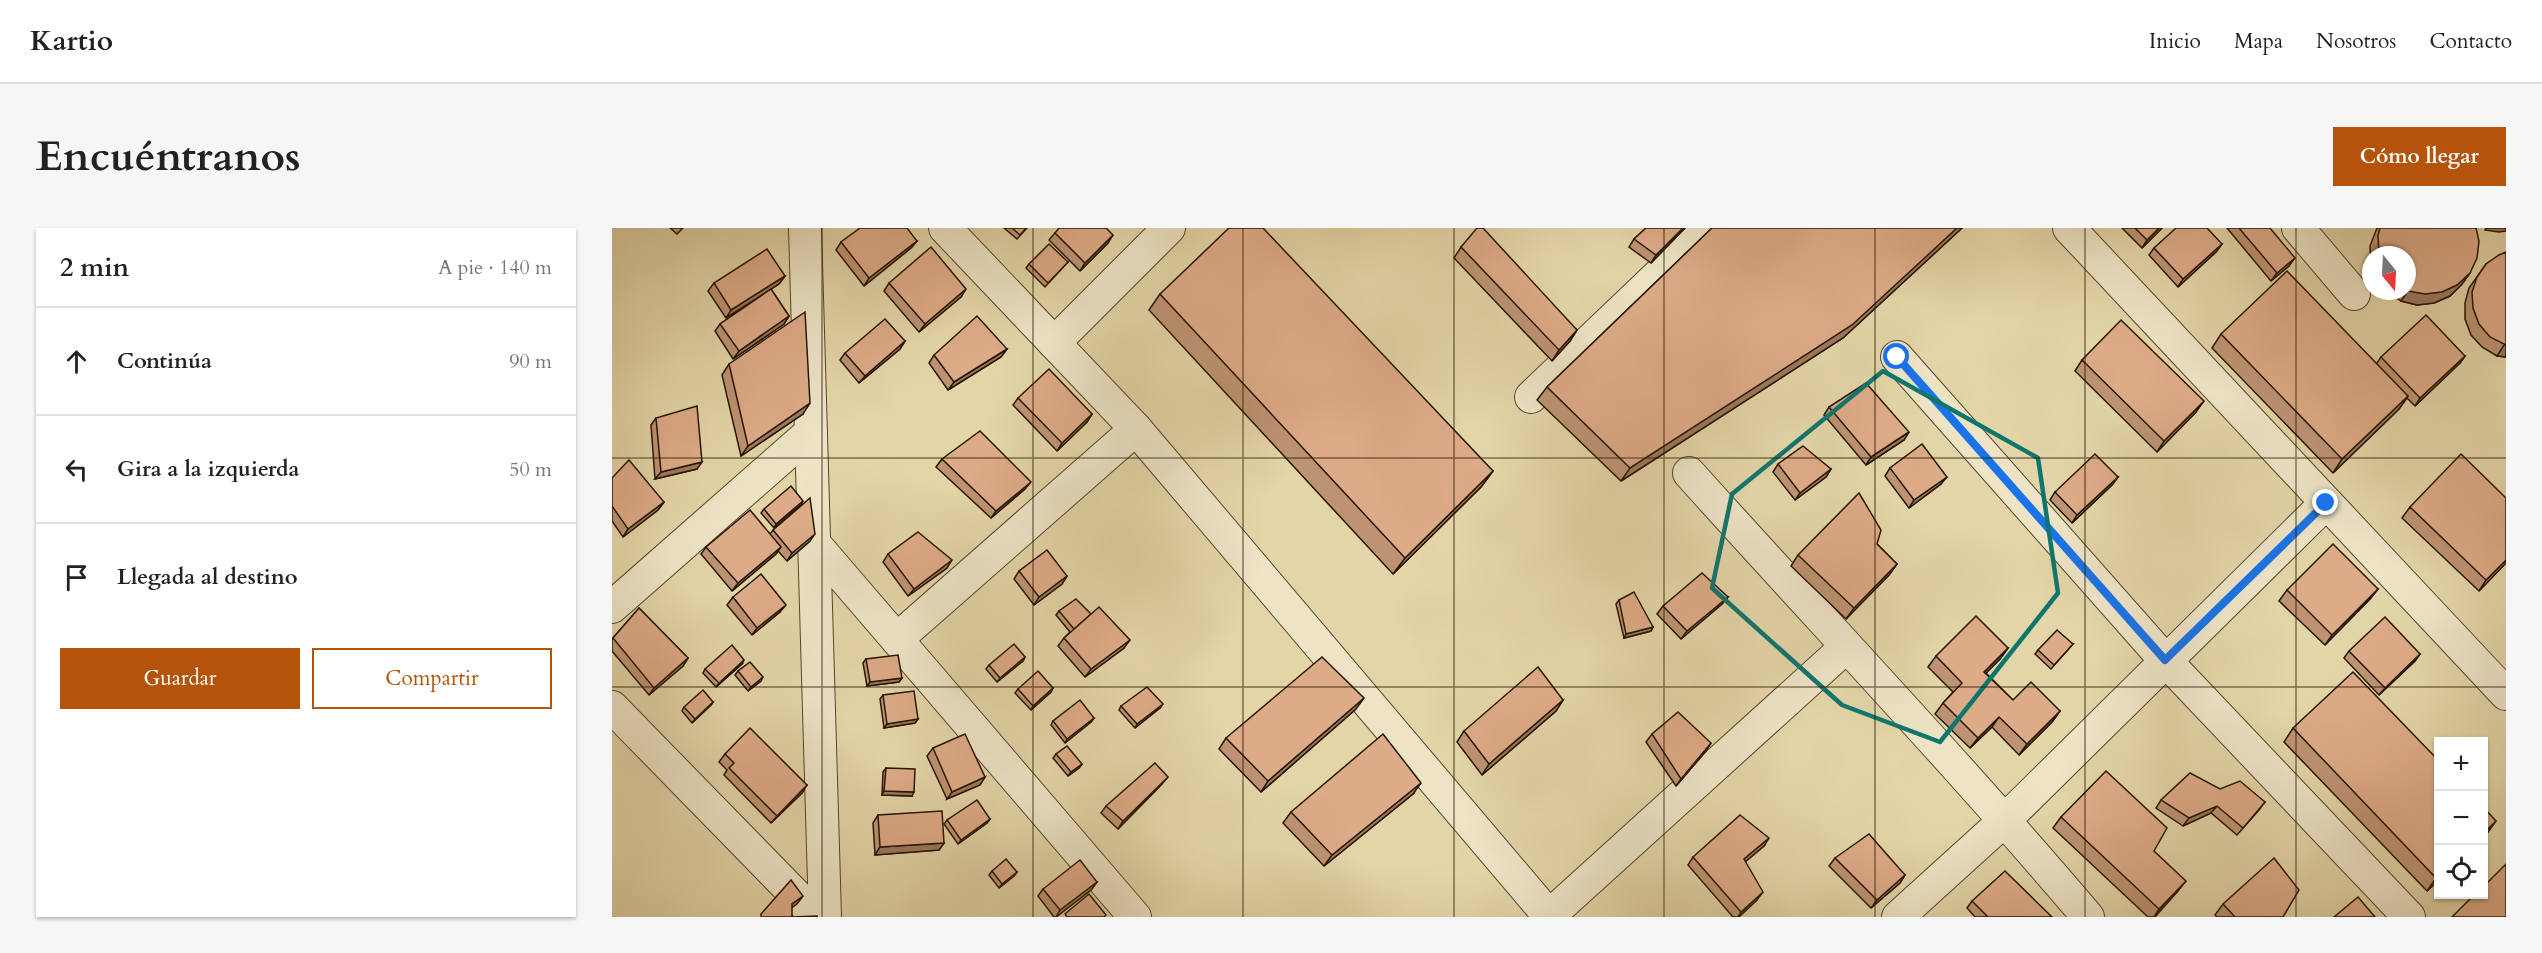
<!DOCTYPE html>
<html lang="es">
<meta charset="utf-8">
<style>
:root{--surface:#fff;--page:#f6f6f6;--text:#222;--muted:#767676;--line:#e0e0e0;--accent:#b45309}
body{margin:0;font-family:Cardo,serif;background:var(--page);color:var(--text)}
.controls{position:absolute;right:18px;bottom:18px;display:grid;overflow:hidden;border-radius:0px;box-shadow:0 2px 4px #0004}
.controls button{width:54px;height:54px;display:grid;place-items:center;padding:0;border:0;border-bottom:2px solid var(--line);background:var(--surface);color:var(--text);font:30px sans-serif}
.compass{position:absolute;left:1750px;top:18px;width:54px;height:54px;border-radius:50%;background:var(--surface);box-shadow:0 2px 4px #0004;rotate:162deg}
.stop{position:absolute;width:18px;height:18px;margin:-14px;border:4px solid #1a73e8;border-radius:50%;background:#fff}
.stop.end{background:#1a73e8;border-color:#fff;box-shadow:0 2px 6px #0008}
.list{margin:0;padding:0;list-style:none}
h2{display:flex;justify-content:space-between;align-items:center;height:78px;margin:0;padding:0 24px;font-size:26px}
h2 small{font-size:20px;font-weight:400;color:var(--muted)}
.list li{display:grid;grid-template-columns:39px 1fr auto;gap:18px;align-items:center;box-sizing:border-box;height:108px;padding:0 24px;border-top:2px solid var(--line)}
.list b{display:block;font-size:22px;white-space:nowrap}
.list em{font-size:20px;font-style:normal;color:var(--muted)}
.actions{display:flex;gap:12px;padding:18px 24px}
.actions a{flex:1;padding:14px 0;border:2px solid var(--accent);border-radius:0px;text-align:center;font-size:21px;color:var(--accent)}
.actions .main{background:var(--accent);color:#fff}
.icon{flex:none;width:33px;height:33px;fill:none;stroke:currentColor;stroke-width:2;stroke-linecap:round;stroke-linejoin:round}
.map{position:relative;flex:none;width:1894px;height:689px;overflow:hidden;border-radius:0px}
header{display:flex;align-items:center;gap:36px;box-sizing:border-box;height:84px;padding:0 30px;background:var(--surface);border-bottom:2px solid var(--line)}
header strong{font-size:28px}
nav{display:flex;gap:33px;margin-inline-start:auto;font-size:21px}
.intro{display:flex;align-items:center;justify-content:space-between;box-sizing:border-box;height:144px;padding:0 36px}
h1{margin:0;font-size:42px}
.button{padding:15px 27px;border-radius:0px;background:var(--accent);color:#fff;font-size:21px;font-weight:700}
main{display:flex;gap:36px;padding:0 36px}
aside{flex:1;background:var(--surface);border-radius:0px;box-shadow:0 2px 4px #0004}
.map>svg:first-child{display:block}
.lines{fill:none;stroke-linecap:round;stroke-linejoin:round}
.minor-casing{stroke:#55462b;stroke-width:34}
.minor{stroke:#ede4c6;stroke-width:32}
.wall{fill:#be9374;stroke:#261601;stroke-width:1.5}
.shaded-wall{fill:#9b785e;stroke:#261601;stroke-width:1.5}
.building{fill:#ddab87;stroke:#261601;stroke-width:1.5}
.route{stroke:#1a73e8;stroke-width:8}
.marked{fill:none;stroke:#0f766e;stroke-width:4.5;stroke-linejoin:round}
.grid{fill:none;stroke:#261601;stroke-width:1.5;stroke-opacity:0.55}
</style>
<header>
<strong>Kartio</strong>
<nav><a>Inicio</a><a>Mapa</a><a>Nosotros</a><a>Contacto</a></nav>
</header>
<div class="intro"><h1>Encuéntranos</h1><a class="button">Cómo llegar</a></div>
<main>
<aside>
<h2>2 min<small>A pie · 140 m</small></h2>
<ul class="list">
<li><svg class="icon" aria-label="ahead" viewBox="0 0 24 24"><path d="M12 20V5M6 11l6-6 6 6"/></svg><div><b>Continúa</b></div><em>90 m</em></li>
<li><svg class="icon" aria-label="left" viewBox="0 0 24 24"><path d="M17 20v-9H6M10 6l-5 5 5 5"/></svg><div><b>Gira a la izquierda</b></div><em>50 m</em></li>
<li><svg class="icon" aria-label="arrive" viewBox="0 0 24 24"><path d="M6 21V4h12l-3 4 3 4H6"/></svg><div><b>Llegada al destino</b></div></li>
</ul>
<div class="actions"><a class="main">Guardar</a><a>Compartir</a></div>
</aside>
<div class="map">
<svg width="1894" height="689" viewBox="0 0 1894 689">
<rect width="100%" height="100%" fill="#e3d5a8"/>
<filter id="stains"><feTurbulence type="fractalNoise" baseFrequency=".00333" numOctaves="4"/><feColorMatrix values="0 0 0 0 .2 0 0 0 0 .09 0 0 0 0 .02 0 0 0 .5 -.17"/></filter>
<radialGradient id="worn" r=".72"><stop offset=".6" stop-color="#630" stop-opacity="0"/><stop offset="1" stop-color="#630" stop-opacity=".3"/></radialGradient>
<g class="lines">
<g class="minor-casing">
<g id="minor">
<polyline points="193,0 213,689"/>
<polyline points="333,0 524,201 938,689"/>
<polyline points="1457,0 1894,466"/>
<polyline points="1686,0 1742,66"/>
<polyline points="442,115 557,0"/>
<polyline points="1285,129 1553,432 1797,689"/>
<polyline points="919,169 1096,0"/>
<path d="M1077,245C1210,393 1347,537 1476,689"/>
<polyline points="202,315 523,689"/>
<polyline points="0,379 199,204"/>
<polyline points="285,411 524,201"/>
<polyline points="0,479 205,689"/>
<polyline points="937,688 1234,419"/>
<polyline points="1286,689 1393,592 1714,275"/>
</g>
</g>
<use href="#minor" class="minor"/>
</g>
<g class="wall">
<polygon points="58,0 71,0 65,6"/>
<polygon points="392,0 415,0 405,11"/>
<polygon points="1034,0 1073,0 1039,35 1017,19 1022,11"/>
<polygon points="1100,0 1350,0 1231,110 1009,253 925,172 935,159"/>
<polygon points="1510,0 1550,0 1530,20"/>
<polygon points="1615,0 1658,0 1677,38 1659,53"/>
<polygon points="1765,0 1864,0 1858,45 1850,56 1838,68 1822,75 1805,77 1789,73 1774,63 1795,63 1795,27 1759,27 1759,36 1758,18"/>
<polygon points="443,5 496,15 468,43 437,12"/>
<polygon points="305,13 299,20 252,58 224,22 229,14"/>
<polygon points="1610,16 1604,24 1566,59 1537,27 1542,20"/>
<polygon points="849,19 965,102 958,113 940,133 842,30"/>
<polygon points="1894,24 1894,129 1885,128 1870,119 1859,107 1853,91 1853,75 1857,60 1874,36"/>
<polygon points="456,34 433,59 414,40 417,36"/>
<polygon points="173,48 167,56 159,61 177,88 172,96 121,131 103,103 108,96 158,62 114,90 96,63 102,55"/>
<polygon points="277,55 349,69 307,104 272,63"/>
<polygon points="548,66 881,243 869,259 781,346 537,82"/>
<polygon points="1609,106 1765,135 1769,129 1853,128 1848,135 1803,178 1795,170 1787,181 1721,245 1600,120"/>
<polygon points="293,113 288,121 247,155 228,132 233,125"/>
<polygon points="395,121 389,129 336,162 317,135 322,127"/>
<polygon points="1470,132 1584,184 1545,224 1463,143"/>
<polygon points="117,136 191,186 129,228 110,147"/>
<polygon points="406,170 480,186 475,194 445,223 401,177"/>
<polygon points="1217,179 1292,212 1254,237 1212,187"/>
<polygon points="44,190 85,241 43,251 39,197"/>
<polygon points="330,231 413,261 379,290 324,239"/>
<polygon points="1166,236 1219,241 1214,249 1183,272 1161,244"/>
<polygon points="1278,240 1329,256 1297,280 1273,248"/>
<polygon points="1506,249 1500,257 1460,295 1438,272 1443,264"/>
<polygon points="0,250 52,274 46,282 11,309 0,293"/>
<polygon points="189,277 162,300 149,285 152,281"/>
<polygon points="1798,279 1894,335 1867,363 1790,290"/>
<polygon points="161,302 198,313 175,333 166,323 164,326 120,363 89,326 94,319 158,306"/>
<polygon points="1265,316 1285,336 1277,347 1234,391 1179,338 1186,327"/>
<polygon points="276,326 335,340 296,368 271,334"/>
<polygon points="407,343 455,348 450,356 422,377 402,351"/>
<polygon points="1766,361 1758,371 1713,417 1667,373 1675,362"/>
<polygon points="121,369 168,384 140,407 115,377"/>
<polygon points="1116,369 1110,376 1069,411 1045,386 1051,378"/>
<polygon points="1007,372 1041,399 1039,403 1012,410 1004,376"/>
<polygon points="27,380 76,430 71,438 37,467 0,423 0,411"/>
<polygon points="447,383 512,420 473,449 446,418 452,410 458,404 444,387"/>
<polygon points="1461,416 1439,441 1423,426 1426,422"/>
<polygon points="1396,420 1388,431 1374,445 1401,472 1448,483 1440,494 1407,527 1380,499 1358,520 1323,486 1331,475 1341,464 1316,439 1324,428"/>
<polygon points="1737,423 1808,426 1803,433 1767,467 1732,430"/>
<polygon points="413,429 411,433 385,454 374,441 377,437"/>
<polygon points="254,431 290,450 287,454 255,458 251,435"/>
<polygon points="130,436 104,459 91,445 93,441"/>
<polygon points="126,443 149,453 136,463 123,447"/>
<polygon points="441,460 439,464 419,482 403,465 406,461"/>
<polygon points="271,467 306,491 303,495 272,500 268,471"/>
<polygon points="951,472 944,483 870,547 845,514 852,503"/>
<polygon points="101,474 99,477 80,495 70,483 72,479"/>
<polygon points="509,478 548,480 523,500 507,482"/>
<polygon points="744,481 649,564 607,521 614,510"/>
<polygon points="482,490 479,494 453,515 439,497 441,493"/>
<polygon points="1681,500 1827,533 1827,652 1815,663 1672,514"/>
<polygon points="1040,506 1094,523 1064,558 1034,514"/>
<polygon points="321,520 373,549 368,557 335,571 315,528"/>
<polygon points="113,526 195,557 190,565 159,595 112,547 115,542 107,534"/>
<polygon points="444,526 470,536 467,540 456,548 441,530"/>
<polygon points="274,540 300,568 270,567 271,544"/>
<polygon points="550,556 506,601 489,585 494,578"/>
<polygon points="1608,561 1653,574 1647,582 1625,607 1599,585 1571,598 1544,580 1549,572"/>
<polygon points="801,566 712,638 671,595 679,584"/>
<polygon points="266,587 332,615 327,622 263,627 261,595"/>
<polygon points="1449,589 1542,623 1566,663 1543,689 1536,689 1441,600"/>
<polygon points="378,591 375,595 346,616 332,596 335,592"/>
<polygon points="1152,618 1133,634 1145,672 1127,689 1121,689 1076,637 1081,629"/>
<polygon points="1223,630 1293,647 1288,655 1259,680 1217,638"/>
<polygon points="380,643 405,644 402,648 387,660 377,647"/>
<polygon points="485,654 479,662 444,689 442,689 426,668 431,661"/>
<polygon points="1360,673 1440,689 1363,689 1355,680"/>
<polygon points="1611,676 1671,689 1605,689 1603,687"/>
</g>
<g class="shaded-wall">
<polygon points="1071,0 1073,0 1039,35 1044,27"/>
<polygon points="1345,0 1350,0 1231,110 1009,253 1018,240"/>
<polygon points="1547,0 1550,0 1530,20 1535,12"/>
<polygon points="1874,0 1894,0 1894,3 1887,4 1873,2"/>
<polygon points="501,7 496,15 468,43 473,35"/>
<polygon points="305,13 299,20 252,58 257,50"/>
<polygon points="1610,16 1604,24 1566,59 1571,51"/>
<polygon points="1683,30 1677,38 1659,53 1665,45"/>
<polygon points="1858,45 1850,56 1838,68 1822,75 1805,77 1789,73 1796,63"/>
<polygon points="173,48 167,56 114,90 119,82"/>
<polygon points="354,61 349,69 307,104 313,96"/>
<polygon points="177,88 172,96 121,131 127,123"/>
<polygon points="965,102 958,113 940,133 947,122"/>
<polygon points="293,113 288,121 247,155 253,148"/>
<polygon points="1892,117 1894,117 1894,129 1885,128"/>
<polygon points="395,121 389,129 336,162 342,154"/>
<polygon points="1853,128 1848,135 1803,178 1808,170"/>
<polygon points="1796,168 1787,181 1721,245 1730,231"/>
<polygon points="1592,173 1584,184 1545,224 1552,213"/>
<polygon points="198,175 191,186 129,228 136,218"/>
<polygon points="480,186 475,194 445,223 450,215"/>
<polygon points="1297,204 1292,212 1254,237 1259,229"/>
<polygon points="90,234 85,241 43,251 49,244"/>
<polygon points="1219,241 1214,249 1183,272 1188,265"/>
<polygon points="881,243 869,259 781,346 793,330"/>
<polygon points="1335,249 1329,256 1297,280 1302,272"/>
<polygon points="1506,249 1500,257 1460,295 1465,287"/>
<polygon points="419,254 413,261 379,290 384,283"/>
<polygon points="191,273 189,277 162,300 164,296"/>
<polygon points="52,274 46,282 11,309 16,301"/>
<polygon points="203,306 198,313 175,333 180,325"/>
<polygon points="169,319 164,326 120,363 126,355"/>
<polygon points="340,332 335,340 296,368 302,361"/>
<polygon points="1894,332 1894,335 1867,363 1874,352"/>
<polygon points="1285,336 1277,347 1234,391 1242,380"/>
<polygon points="455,348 450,356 422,377 427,369"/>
<polygon points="1766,361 1758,371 1713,417 1720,407"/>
<polygon points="1116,369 1110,376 1069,411 1075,403"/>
<polygon points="174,377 168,384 140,407 145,400"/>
<polygon points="1041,399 1039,403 1012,410 1014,406"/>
<polygon points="518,412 512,420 473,449 479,441"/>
<polygon points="1396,420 1388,431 1365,454 1372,444"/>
<polygon points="1808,426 1803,433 1767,467 1773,460"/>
<polygon points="413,429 411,433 385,454 388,450"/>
<polygon points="76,430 71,438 37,467 42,460"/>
<polygon points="132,432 130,436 104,459 107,455"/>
<polygon points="151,449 149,453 136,463 139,459"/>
<polygon points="290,450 287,454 255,458 258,454"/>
<polygon points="441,460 439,464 419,482 421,478"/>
<polygon points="752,470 744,481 649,564 656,553"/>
<polygon points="951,472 944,483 870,547 877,536"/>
<polygon points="101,474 99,477 80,495 83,491"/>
<polygon points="551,476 548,480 523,500 525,496"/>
<polygon points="1448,483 1440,494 1407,527 1415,516"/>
<polygon points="1387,489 1380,499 1358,520 1366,510"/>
<polygon points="482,490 479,494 453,515 455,511"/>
<polygon points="306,491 303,495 272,500 275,496"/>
<polygon points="1099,515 1094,523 1064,558 1069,551"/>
<polygon points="470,536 467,540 456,548 459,544"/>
<polygon points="373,549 368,557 335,571 340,564"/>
<polygon points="556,549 550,556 506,601 511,593"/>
<polygon points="809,555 801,566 712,638 720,627"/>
<polygon points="195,557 190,565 159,595 165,588"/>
<polygon points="272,563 302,564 300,568 270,567"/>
<polygon points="1605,578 1599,585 1571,598 1577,590"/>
<polygon points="378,591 375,595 346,616 349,612"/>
<polygon points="1884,593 1874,607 1872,609 1872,605"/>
<polygon points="1157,610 1152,618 1127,639 1132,631"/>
<polygon points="332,615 327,622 263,627 268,619"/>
<polygon points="405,644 402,648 387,660 390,656"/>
<polygon points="1293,647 1288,655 1259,680 1265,672"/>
<polygon points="1827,648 1827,652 1815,663 1824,650"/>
<polygon points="1574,653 1566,663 1542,689 1547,681"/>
<polygon points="485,654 479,662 444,689 448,682"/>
<polygon points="1151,664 1145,672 1126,689 1129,684"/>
<polygon points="191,668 185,676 174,684 180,676"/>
</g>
<g class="building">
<polygon points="248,0 295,0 305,13 257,50 229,14"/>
<polygon points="400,0 414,0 408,7"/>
<polygon points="447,0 494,0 501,7 473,35 443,5"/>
<polygon points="617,0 651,0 881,243 793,330 548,66"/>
<polygon points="865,0 871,0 965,102 947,122 849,19"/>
<polygon points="1034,0 1071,0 1044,27 1022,11"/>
<polygon points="1100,0 1345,0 1240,97 1018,240 935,159"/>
<polygon points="1523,0 1547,0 1535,12"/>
<polygon points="1564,0 1595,0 1610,16 1571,51 1542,20"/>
<polygon points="1627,0 1658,0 1683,30 1665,45"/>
<polygon points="1768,0 1864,0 1867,13 1865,30 1858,45 1845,57 1830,64 1813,66 1796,63 1795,62 1795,27 1767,27 1766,7"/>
<polygon points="437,16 456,34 436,55 417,36"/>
<polygon points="319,19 354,61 313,96 277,55"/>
<polygon points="155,21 173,48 119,82 102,55"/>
<polygon points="1894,24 1894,117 1878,109 1867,96 1861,80 1860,64 1865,49 1874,36 1887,27"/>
<polygon points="1675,43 1796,168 1730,231 1609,106"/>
<polygon points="159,61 177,88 127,123 108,96"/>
<polygon points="193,84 198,175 136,218 117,136"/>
<polygon points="1814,87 1853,128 1808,170 1769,129"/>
<polygon points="365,88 395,121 342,154 322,127"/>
<polygon points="273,91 293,113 253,148 233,125"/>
<polygon points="1509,92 1592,173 1552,213 1470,132"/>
<polygon points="437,141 480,186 450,215 406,170"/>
<polygon points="1254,155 1297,204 1259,229 1217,179"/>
<polygon points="85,178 90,234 49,244 44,190"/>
<polygon points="368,203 419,254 384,283 330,231"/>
<polygon points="1310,216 1335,249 1302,272 1278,240"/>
<polygon points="1191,218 1219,241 1188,265 1166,236"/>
<polygon points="1483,226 1506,249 1465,287 1443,264"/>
<polygon points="1849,226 1894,270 1894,332 1874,352 1798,279"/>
<polygon points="17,232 52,274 16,301 0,278 0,250"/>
<polygon points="179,258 191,273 164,296 152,281"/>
<polygon points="1247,265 1269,302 1265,316 1285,336 1242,380 1186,327"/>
<polygon points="198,270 203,306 180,325 161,302"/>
<polygon points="138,282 169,319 126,355 94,319"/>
<polygon points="306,304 340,332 302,361 276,326"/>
<polygon points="1721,316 1766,361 1720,407 1675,362"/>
<polygon points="435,322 455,348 427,369 407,343"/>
<polygon points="1090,345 1116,369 1075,403 1051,378"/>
<polygon points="149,346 174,377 145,400 121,369"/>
<polygon points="1022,364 1041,399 1014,406 1007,372"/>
<polygon points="464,371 479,386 462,401 447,383"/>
<polygon points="487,379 518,412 479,441 452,410"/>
<polygon points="27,380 76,430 42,460 1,410"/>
<polygon points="1364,388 1396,420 1372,444 1401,472 1419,454 1448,483 1415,516 1387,489 1366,510 1331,475 1350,455 1324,428"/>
<polygon points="1773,389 1808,426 1773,460 1737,423"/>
<polygon points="1445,402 1461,416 1442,437 1426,422"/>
<polygon points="402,416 413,429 388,450 377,437"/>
<polygon points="120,417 132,432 107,455 93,441"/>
<polygon points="286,427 290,450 258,454 254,431"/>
<polygon points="710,429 752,470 656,553 614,510"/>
<polygon points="138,434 151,449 139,459 126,443"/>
<polygon points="926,439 951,472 877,536 852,503"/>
<polygon points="426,443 441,460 421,478 406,461"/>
<polygon points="1741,444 1827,533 1827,648 1824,650 1681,500"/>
<polygon points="535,459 551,476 525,496 509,478"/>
<polygon points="91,462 101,474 83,491 72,479"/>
<polygon points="302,463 306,491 275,496 271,467"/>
<polygon points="468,472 482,490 455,511 441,493"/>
<polygon points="1066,484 1099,515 1069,551 1040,506"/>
<polygon points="138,500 195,557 165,588 117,540 122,535 113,526"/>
<polygon points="353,506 373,549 340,564 321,520"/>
<polygon points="771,506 809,555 720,627 679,584"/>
<polygon points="455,518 470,536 459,544 444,526"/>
<polygon points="543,535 556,549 511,593 494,578"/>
<polygon points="274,540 303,541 302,564 272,563"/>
<polygon points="1494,543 1555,600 1542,623 1574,653 1547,681 1449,589"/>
<polygon points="1578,545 1608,561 1628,553 1653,574 1631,600 1605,578 1577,590 1549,572"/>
<polygon points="365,572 378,591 349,612 335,592"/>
<polygon points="1872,580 1884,593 1872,605"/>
<polygon points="330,583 332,615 268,619 266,587"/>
<polygon points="1128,587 1157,610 1132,631 1151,664 1129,684 1081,629"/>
<polygon points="1257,606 1293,647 1265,672 1223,630"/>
<polygon points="1662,630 1687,662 1671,689 1623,689 1611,676"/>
<polygon points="394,631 405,644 390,656 380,643"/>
<polygon points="468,632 485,654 448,682 431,661"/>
<polygon points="1894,636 1894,689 1840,689 1863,666 1872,666 1872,658"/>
<polygon points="1393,643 1440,689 1376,689 1360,673"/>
<polygon points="179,652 191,668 180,676 180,689 205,688 205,689 149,689 149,686"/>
<polygon points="477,666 494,687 492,689 455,689 453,686"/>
<polygon points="1746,669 1763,689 1722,689"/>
</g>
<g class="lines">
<polyline class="route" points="1285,129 1553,432 1714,275"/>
</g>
<path class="marked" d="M1271,143L1426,230L1446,365L1328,514L1230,477L1100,360L1120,266Z"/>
<path class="grid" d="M210,0V689M421,0V689M631,0V689M842,0V689M1052,0V689M1263,0V689M1473,0V689M1684,0V689M0,230H1894M0,459H1894"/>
<rect width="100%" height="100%" filter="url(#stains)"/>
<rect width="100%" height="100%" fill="url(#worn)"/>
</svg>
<div class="controls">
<button>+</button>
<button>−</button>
<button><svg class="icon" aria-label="locate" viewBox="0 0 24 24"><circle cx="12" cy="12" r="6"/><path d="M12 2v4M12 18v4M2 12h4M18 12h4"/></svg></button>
</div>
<svg class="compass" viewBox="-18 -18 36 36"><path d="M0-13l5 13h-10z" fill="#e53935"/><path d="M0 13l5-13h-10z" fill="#767676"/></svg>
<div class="stop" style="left:1285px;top:129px"></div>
<div class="stop end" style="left:1714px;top:275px"></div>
</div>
</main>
